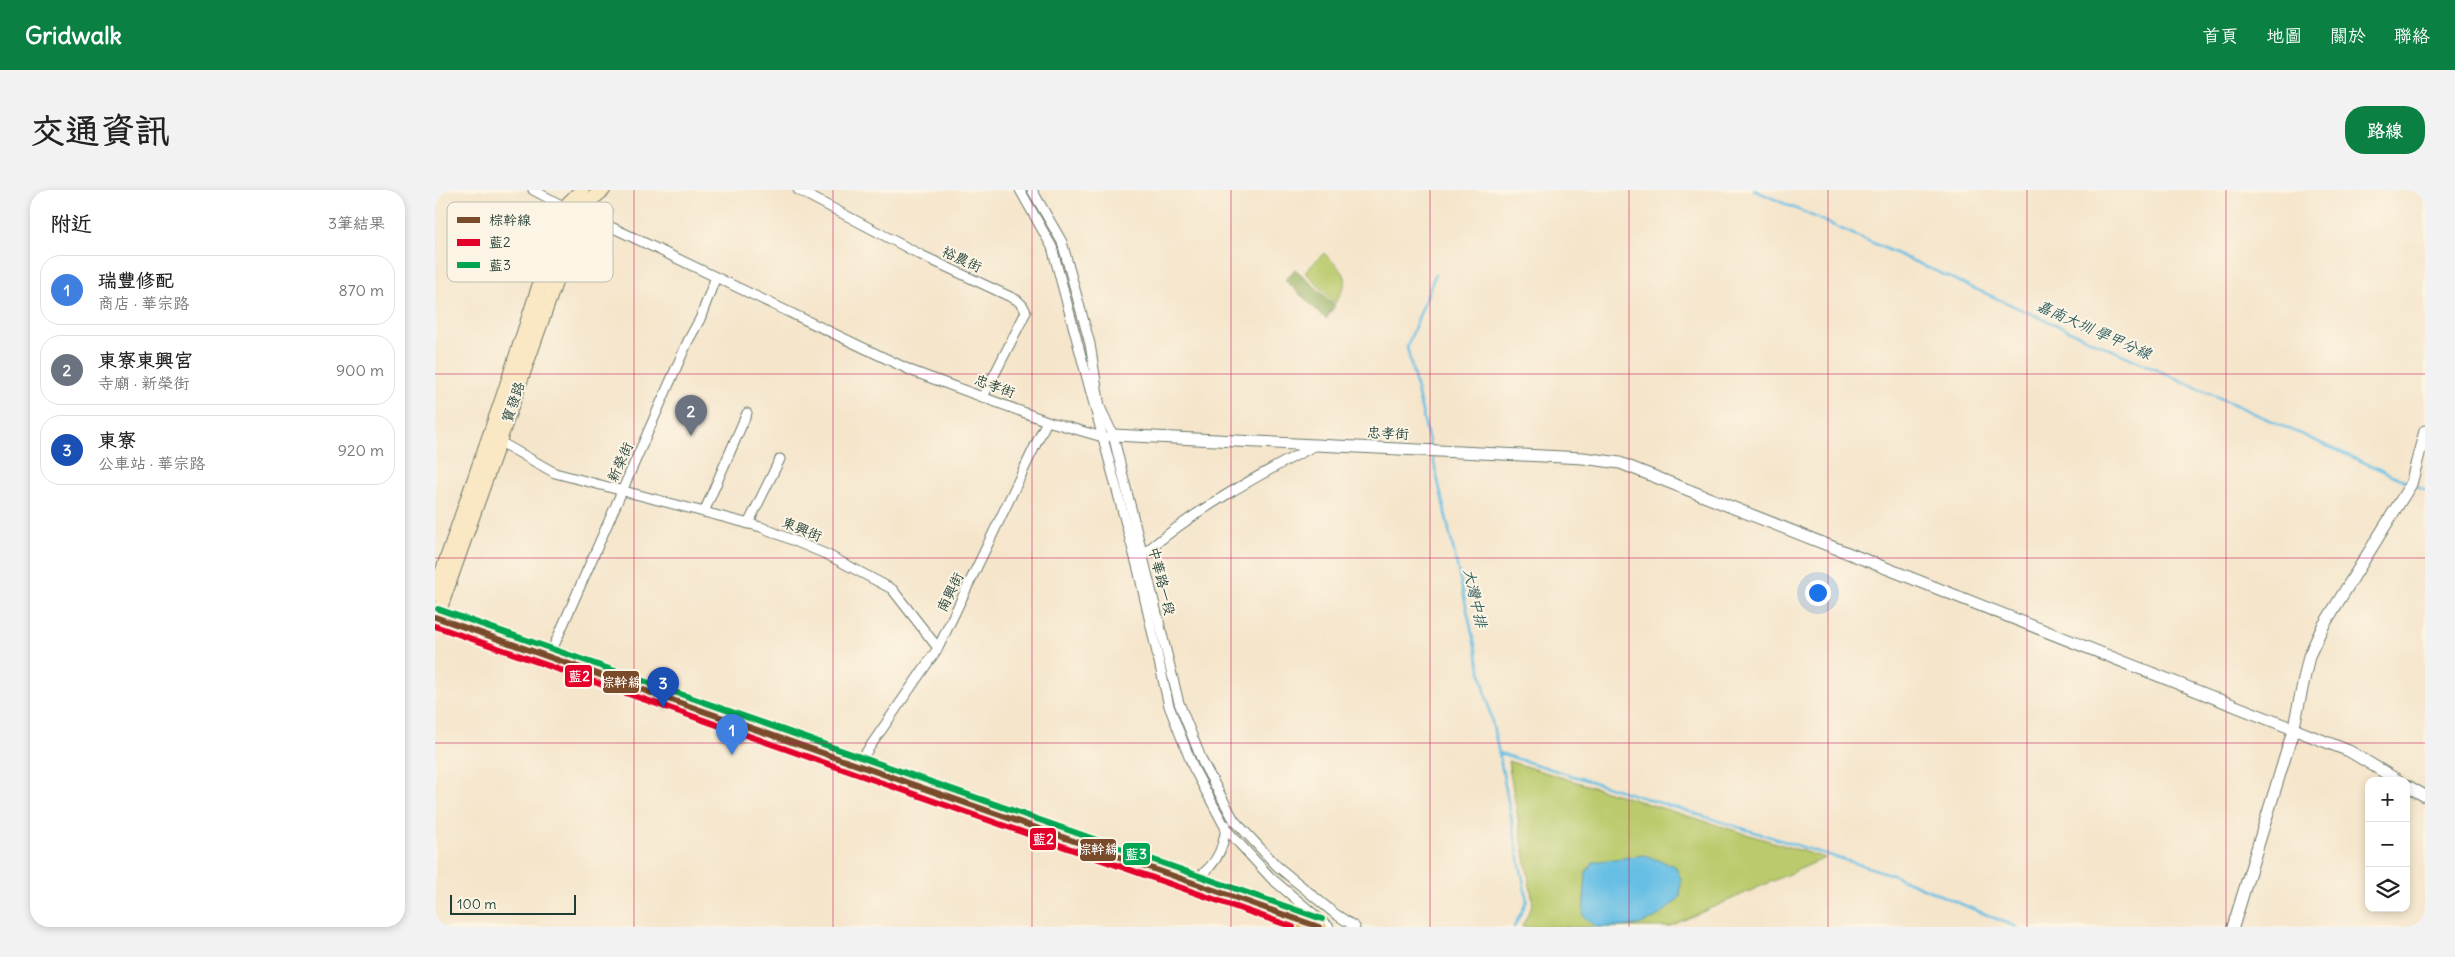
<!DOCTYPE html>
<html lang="zh-TW">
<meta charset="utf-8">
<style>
:root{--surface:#fff;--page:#f2f2f2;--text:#222;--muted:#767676;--line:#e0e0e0;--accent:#0b8043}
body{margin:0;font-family:Delius,"LXGW WenKai TC",sans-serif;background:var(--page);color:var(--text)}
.controls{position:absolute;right:15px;bottom:15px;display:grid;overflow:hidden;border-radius:10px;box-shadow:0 2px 8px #0003}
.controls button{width:45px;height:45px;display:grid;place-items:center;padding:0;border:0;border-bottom:1px solid var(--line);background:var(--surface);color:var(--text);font:25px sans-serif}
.scale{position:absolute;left:15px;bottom:12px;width:126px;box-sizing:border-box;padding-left:5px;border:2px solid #1f3d34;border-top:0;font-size:14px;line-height:18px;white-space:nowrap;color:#1f3d34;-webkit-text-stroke:4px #fcf5e5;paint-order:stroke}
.you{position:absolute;left:1382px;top:402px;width:18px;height:18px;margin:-12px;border:4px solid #fff;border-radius:50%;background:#1a73e8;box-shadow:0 0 0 8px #1a73e833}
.badge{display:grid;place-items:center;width:32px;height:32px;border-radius:50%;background:var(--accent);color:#fff;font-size:16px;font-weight:700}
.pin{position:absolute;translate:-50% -41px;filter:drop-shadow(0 1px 2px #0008)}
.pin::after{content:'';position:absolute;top:26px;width:18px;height:15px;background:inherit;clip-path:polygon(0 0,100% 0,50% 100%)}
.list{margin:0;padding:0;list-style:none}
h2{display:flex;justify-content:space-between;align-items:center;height:65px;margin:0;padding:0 20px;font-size:21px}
h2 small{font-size:16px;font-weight:400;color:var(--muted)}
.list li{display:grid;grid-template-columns:32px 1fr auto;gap:15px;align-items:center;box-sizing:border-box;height:70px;margin:0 10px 10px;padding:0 10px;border:1px solid var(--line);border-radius:20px}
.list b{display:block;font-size:19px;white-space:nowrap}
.list p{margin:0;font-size:16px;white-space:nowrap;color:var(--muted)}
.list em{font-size:16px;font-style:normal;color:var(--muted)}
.icon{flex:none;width:28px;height:28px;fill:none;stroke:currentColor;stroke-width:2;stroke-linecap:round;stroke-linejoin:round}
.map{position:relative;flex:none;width:1990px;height:737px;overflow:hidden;border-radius:20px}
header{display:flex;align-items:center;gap:30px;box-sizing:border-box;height:70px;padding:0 25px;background:var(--accent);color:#fff}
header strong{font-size:24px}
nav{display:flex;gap:28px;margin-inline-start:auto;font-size:18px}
.intro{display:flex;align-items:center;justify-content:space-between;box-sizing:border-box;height:120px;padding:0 30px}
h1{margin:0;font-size:35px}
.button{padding:12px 22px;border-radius:20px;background:var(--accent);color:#fff;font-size:18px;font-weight:700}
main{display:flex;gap:30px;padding:0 30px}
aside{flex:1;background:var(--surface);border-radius:20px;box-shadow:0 2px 8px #0003}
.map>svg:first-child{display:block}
.green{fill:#baca6c;stroke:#6c8450}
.forest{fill:#93ae60;stroke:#59764a}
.water{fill:#68bfe5;stroke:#447e8c}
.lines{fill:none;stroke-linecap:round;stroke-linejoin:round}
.stream{stroke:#68bfe5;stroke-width:2.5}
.minor-casing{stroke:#6a7869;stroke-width:11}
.tertiary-casing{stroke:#6a7869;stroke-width:13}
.secondary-casing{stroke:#6a7869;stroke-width:16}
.primary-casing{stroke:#6a7869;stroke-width:17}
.minor{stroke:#fff;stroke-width:9}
.tertiary{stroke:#fff;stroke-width:11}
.secondary{stroke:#fae7c3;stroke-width:14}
.primary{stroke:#f2c26a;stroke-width:15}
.bus-1-casing{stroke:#fcf5e5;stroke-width:10}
.bus-2-casing{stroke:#fcf5e5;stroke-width:10}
.bus-3-casing{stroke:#fcf5e5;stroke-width:10}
.bus-1{stroke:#7a4b2a;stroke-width:6}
.bus-2{stroke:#e4002b;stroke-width:6}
.bus-3{stroke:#00a651;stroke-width:6}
.grid{fill:none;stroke:#c2185b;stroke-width:1;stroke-opacity:0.55}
.labels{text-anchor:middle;stroke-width:4;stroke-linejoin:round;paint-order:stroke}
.street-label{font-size:14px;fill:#1f3d34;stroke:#fcf5e5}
.water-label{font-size:15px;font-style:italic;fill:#315e60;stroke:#fcf5e5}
.key{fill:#fcf5e5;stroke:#babeb0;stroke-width:1}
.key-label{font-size:14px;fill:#1f3d34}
.line-badge{stroke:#fcf5e5;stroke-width:2}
.badge-label{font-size:14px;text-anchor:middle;font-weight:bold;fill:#fff}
</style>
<header>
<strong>Gridwalk</strong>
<nav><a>首頁</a><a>地圖</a><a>關於</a><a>聯絡</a></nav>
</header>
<div class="intro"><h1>交通資訊</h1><a class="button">路線</a></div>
<main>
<aside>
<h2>附近<small>3筆結果</small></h2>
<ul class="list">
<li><span class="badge" style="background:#3f7fe0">1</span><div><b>瑞豐修配</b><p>商店 · 華宗路</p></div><em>870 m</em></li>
<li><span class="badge" style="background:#6b7280">2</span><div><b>東寮東興宮</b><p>寺廟 · 新榮街</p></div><em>900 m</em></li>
<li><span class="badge" style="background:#1a4fb4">3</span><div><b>東寮</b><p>公車站 · 華宗路</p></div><em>920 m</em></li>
</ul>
</aside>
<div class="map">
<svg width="1990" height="737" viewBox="0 0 1990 737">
<rect width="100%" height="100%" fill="#fcf5e5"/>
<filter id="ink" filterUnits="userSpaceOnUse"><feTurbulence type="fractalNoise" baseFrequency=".02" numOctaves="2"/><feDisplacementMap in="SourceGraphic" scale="10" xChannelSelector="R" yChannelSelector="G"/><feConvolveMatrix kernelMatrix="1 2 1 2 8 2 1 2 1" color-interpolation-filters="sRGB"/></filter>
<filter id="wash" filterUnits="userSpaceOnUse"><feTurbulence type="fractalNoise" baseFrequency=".0096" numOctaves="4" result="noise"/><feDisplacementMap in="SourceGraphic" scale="20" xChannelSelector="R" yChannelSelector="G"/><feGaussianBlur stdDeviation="1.12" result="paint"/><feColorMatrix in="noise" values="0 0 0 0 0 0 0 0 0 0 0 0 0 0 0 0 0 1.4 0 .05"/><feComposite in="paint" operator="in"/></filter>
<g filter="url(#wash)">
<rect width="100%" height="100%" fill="#f5e5cb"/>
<g class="green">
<polygon points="162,13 180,20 174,33 151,21"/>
<path d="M889,63C911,86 918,84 900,113L870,82Z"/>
<polygon points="1073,571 1390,668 1233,737 1087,737 1098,713"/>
</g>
<polygon class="forest" points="860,79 900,115 891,129 850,90"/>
<path class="water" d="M1209,665L1240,676L1246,689L1245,707C1215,737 1204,737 1161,737L1148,726L1151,682L1158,672Z"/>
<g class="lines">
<g class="stream">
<polyline points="1319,0 1973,292"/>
<polyline points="995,256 972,157 1000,85"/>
<polyline points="997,264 1064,563 1092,711 1079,737"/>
<polyline points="1980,295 1990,300"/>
<polyline points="1064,563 1455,684 1581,737"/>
<polyline points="1810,716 1814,702"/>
</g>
</g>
</g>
<g filter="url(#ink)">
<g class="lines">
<g class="minor-casing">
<g id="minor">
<polyline points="98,0 130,17 145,22 477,181 612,231 671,248"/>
<polyline points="363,0 486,65 582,110 588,116 591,122 548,207"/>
<polyline points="585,0 617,57 703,379 734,516 758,577 791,639 836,688 894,737"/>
<polyline points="597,0 627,52 655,154 665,217 678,245 744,513 768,573 799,630 842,676 899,723 920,737"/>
<polyline points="60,249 120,283 326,337 393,365 457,399 503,458"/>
<polyline points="269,322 312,223"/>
<polyline points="313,334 345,269"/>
<path d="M706,366C759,320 820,287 881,255"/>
<polyline points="114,467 253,151 265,129 280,89"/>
<polyline points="423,574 503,458 612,231"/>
<path d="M754,691C778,682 789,660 791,635"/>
</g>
</g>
<g class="tertiary-casing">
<g id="tertiary">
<polyline points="678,245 1148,268 1185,273 1914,561 1964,591"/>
<polyline points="1971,595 1990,606"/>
<polyline points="1798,737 1858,541 1874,466 1887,438 1976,294 1990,241"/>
</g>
</g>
<g class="secondary-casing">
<g id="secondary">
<polyline points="0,403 68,207 130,17 147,0"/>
<polyline points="0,432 145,22 153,12 168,0"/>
</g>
</g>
<g class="primary-casing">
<polyline id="primary" points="0,427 884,737"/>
</g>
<use href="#minor" class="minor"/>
<use href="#tertiary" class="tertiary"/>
<use href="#secondary" class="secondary"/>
<use href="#primary" class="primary"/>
<g class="bus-1-casing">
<polyline id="bus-1" points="0,427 884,737"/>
</g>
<g class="bus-2-casing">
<polyline id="bus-2" points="0,436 858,737"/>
</g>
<g class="bus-3-casing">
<polyline id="bus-3" points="3,419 887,729"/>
</g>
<use href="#bus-1" class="bus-1"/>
<use href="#bus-2" class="bus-2"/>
<use href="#bus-3" class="bus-3"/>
</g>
</g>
<path class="grid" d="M199,0V737M398,0V737M597,0V737M796,0V737M995,0V737M1194,0V737M1393,0V737M1592,0V737M1791,0V737M0,184H1990M0,368H1990M0,553H1990"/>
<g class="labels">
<g class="street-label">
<text transform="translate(527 69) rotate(25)" y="5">裕農街</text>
<text transform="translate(560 196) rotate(20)" y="5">忠孝街</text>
<text transform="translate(78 212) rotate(-71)" y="5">寶發路</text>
<text transform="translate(953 243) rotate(3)" y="5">忠孝街</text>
<text transform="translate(185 272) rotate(-66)" y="5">新榮街</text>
<text transform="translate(367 339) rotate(22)" y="5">東興街</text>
<text transform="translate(727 391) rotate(76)" y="5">中華路一段</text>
<text transform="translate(515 402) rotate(-64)" y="5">南興街</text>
</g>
<g class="water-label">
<text transform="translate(1659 140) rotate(24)" y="5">嘉南大圳 學甲分線</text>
<text transform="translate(1040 408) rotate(77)" y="5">大灣中排</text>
</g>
</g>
<rect x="12" y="12" width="166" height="80" rx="8" class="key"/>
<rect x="22" y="27" width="23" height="6" fill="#7a4b2a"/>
<rect x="22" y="49" width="23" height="7" fill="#e4002b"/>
<rect x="22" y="72" width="23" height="6" fill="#00a651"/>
<g class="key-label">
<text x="54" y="35">棕幹線</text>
<text x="54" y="57">藍2</text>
<text x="54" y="80">藍3</text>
</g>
<g class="line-badge">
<rect x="129" y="474" width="29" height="24" rx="5" fill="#e4002b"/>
<rect x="167" y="480" width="38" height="24" rx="5" fill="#7a4b2a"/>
<rect x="594" y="637" width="28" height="24" rx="5" fill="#e4002b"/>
<rect x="644" y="648" width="38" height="24" rx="5" fill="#7a4b2a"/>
<rect x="687" y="652" width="29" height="24" rx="5" fill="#00a651"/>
</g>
<g class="badge-label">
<text x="144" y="491">藍2</text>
<text x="186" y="497">棕幹線</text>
<text x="608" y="654">藍2</text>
<text x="663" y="664">棕幹線</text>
<text x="701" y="669">藍3</text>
</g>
</svg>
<div class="controls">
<button>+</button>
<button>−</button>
<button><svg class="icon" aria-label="layers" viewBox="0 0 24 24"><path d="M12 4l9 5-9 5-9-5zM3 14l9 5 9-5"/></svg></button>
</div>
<div class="scale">100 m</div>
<div class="you"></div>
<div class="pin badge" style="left:297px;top:565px;background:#3f7fe0">1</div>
<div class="pin badge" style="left:256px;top:246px;background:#6b7280">2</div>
<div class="pin badge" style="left:228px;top:518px;background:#1a4fb4">3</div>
</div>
</main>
